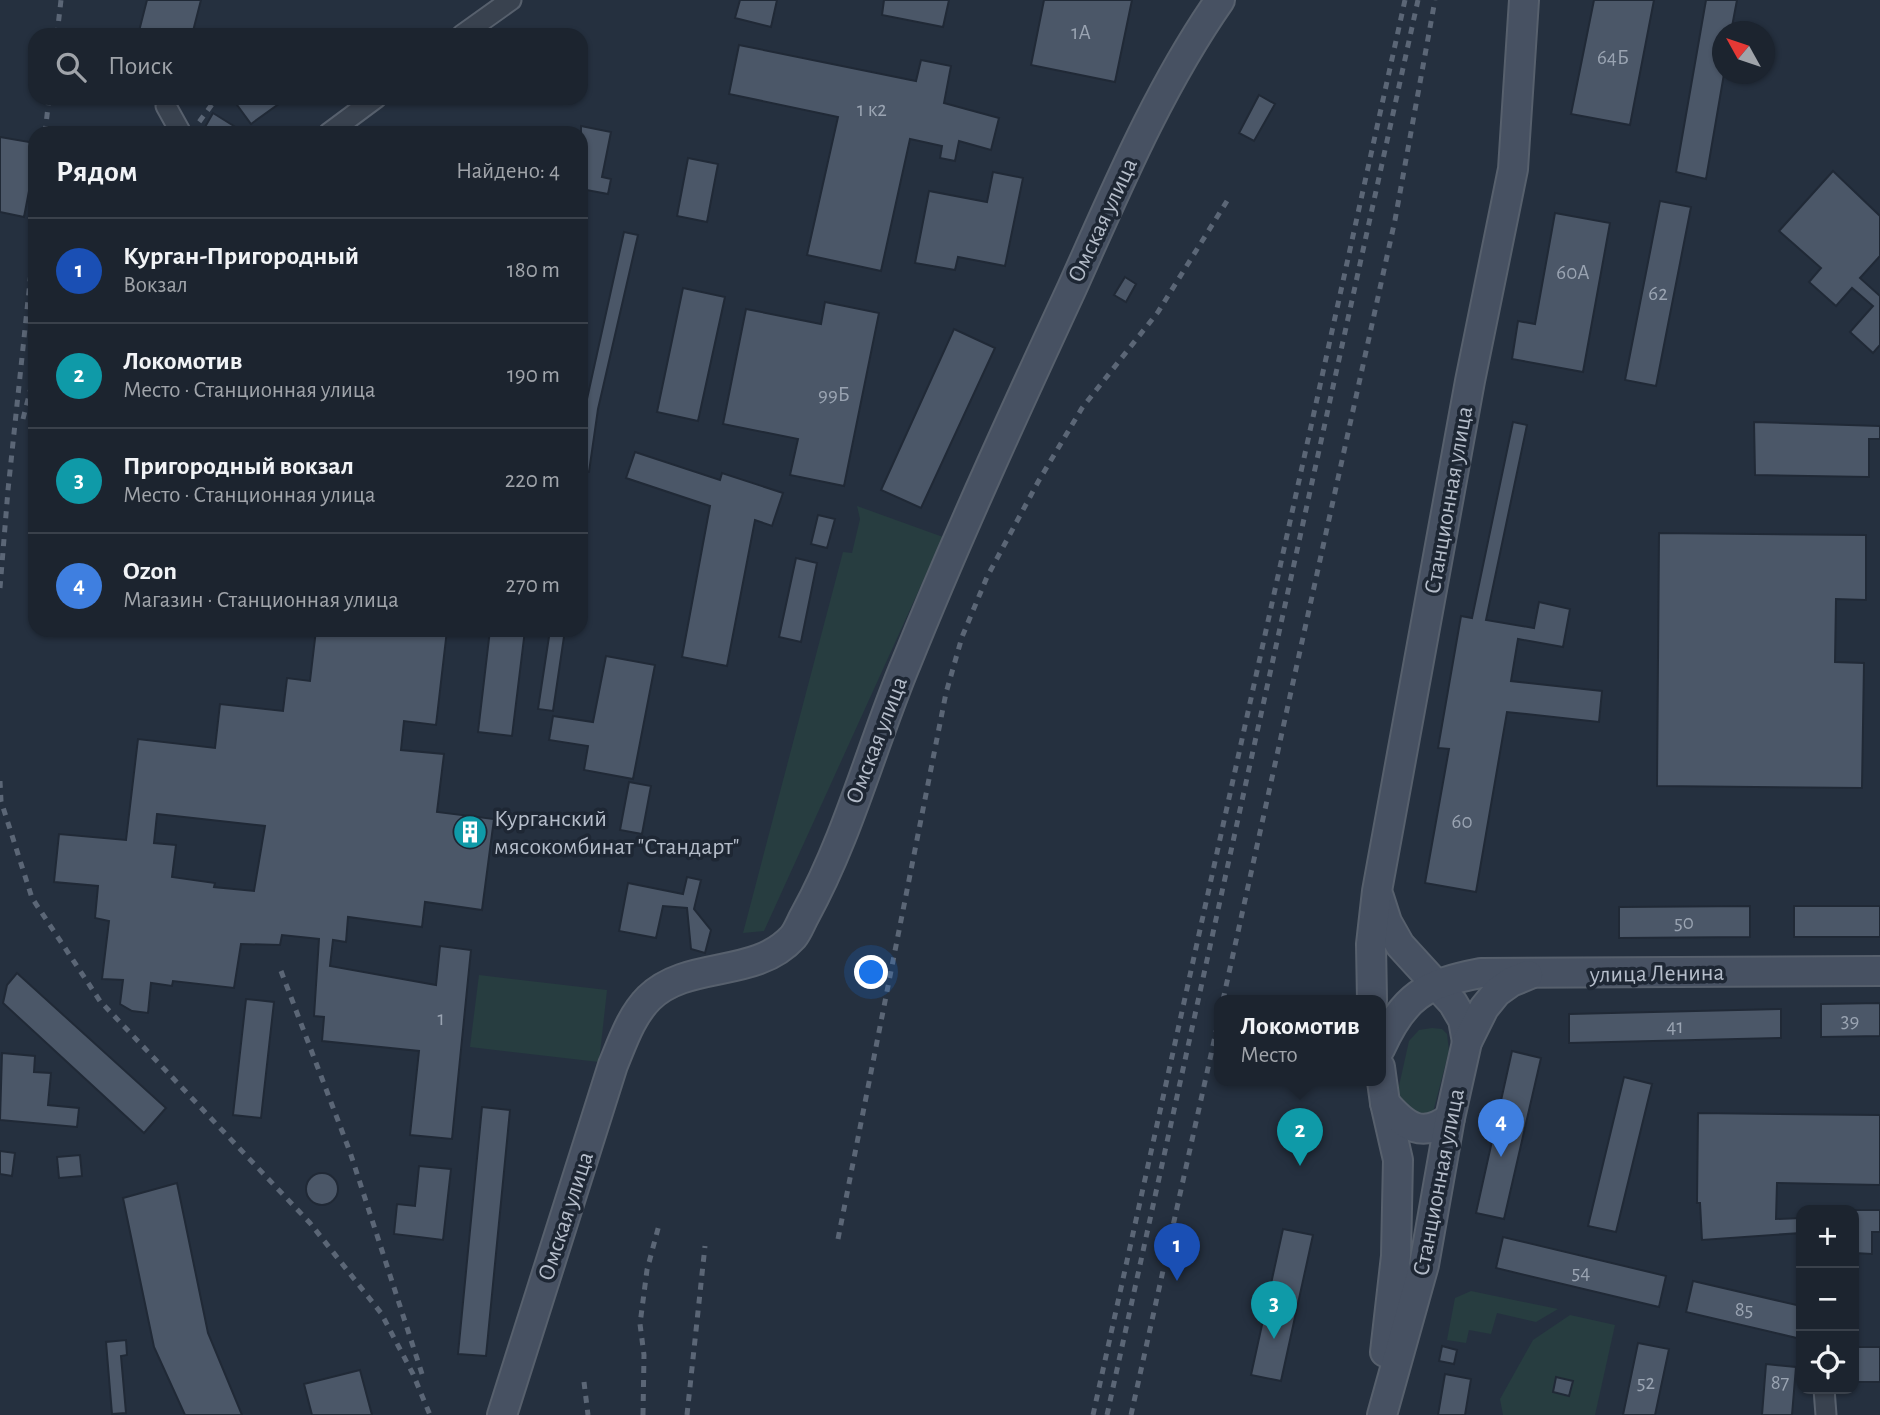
<!DOCTYPE html>
<html lang="ru">
<meta charset="utf-8">
<style>
:root{--surface:#1c242f;--page:#252c37;--text:#f1f3f6;--muted:#a0a4aa;--line:#3a414b;--accent:#8c9099}
body{margin:0;font-family:"Alegreya Sans",sans-serif;background:var(--page);color:var(--text)}
.controls{position:absolute;right:21px;bottom:21px;display:grid;overflow:hidden;border-radius:14px;box-shadow:0 2px 5px #0004}
.controls button{width:63px;height:63px;display:grid;place-items:center;padding:0;border:0;border-bottom:2px solid var(--line);background:var(--surface);color:var(--text);font:35px sans-serif}
.compass{position:absolute;left:1712px;top:21px;width:63px;height:63px;border-radius:50%;background:var(--surface);box-shadow:0 2px 5px #0004;rotate:310deg}
.you{position:absolute;left:872px;top:973px;width:24px;height:24px;margin:-18px;border:5px solid #fff;border-radius:50%;background:#1a73e8;box-shadow:0 0 0 10px #1a73e833}
.badge{display:grid;place-items:center;width:46px;height:46px;border-radius:50%;background:var(--accent);color:#fff;font-size:23px;font-weight:700}
.pin{position:absolute;translate:-50% -58px;filter:drop-shadow(0 2px 4px #0008)}
.pin::after{content:'';position:absolute;top:37px;width:24px;height:21px;background:inherit;clip-path:polygon(0 0,100% 0,50% 100%)}
.popup{position:absolute;left:1214px;top:995px;width:172px;height:91px;box-sizing:border-box;display:grid;place-content:center;border-radius:14px;background:var(--surface);filter:drop-shadow(0 2px 5px #0005);font-size:23px;white-space:nowrap;color:var(--muted)}
.popup b{font-size:26px;color:var(--text)}
.popup::after{content:'';position:absolute;left:50%;top:100%;margin-left:-14px;border:14px solid transparent;border-top-color:var(--surface)}
.list{margin:0;padding:0;list-style:none}
h2{display:flex;justify-content:space-between;align-items:center;height:91px;margin:0;padding:0 28px;font-size:30px}
h2 small{font-size:23px;font-weight:400;color:var(--muted)}
.list li{display:grid;grid-template-columns:46px 1fr auto;gap:21px;align-items:center;box-sizing:border-box;height:105px;padding:0 28px;border-top:2px solid var(--line)}
.list b{display:block;font-size:26px;white-space:nowrap}
.list p{margin:0;font-size:23px;white-space:nowrap;color:var(--muted)}
.list em{font-size:23px;font-style:normal;color:var(--muted)}
.icon{flex:none;width:38px;height:38px;fill:none;stroke:currentColor;stroke-width:2;stroke-linecap:round;stroke-linejoin:round}
.map{position:relative;flex:none;width:1880px;height:1415px;overflow:hidden}
.search{position:absolute;background:var(--surface);box-shadow:0 2px 5px #0004;left:28px;top:28px;width:560px;height:77px;display:flex;align-items:center;gap:18px;box-sizing:border-box;padding:0 24px;border-radius:21px;color:var(--muted);font-size:26px}
.panel{position:absolute;background:var(--surface);box-shadow:0 2px 5px #0004;left:28px;top:126px;width:560px;height:511px;border-radius:21px}
.map>svg:first-child{display:block}
.green{fill:#273d40}
.building{fill:#4b5768;stroke:#202936;stroke-width:2;fill-rule:evenodd}
.lines{fill:none;stroke-linecap:round;stroke-linejoin:round}
.street-casing{stroke:#57606d;stroke-width:23}
.secondary-casing{stroke:#57606d;stroke-width:32}
.street{stroke:#39424f;stroke-width:19}
.secondary{stroke:#475162;stroke-width:28}
.rail{stroke:#5b6676;stroke-width:5;stroke-dasharray:7 7;stroke-linecap:butt}
.labels{text-anchor:middle;stroke-width:7;stroke-linejoin:round;paint-order:stroke}
.number-label{font-size:21px;fill:#9aa4b2}
.street-label{font-size:24px;fill:#b5bdca;stroke:#1e2734}
.poi-label{font-size:24px;fill:#b5bdca;stroke:#1e2734;text-anchor:start}
</style>
<div class="map">
<svg width="1880" height="1415" viewBox="0 0 1880 1415">
<rect width="100%" height="100%" fill="#25303f"/>
<g class="green">
<polygon points="857,506 943,537 764,931 743,933 843,552 852,553 860,519"/>
<polygon points="479,975 607,990 599,1062 470,1047"/>
<polygon points="1432,1028 1442,1029 1447,1034 1449,1051 1433,1112 1423,1121 1395,1104 1409,1041 1419,1030"/>
<polygon points="1471,1291 1558,1309 1536,1322 1497,1313 1491,1334 1469,1330 1466,1343 1447,1340 1455,1298"/>
<polygon points="1570,1315 1615,1325 1595,1415 1503,1415 1500,1399 1533,1340"/>
</g>
<g class="building">
<polygon points="147,0 201,0 192,35 138,35"/>
<polygon points="740,0 777,0 771,27 735,18"/>
<polygon points="884,0 949,0 943,27 882,15"/>
<polygon points="1044,0 1132,0 1115,82 1031,65"/>
<polygon points="1594,0 1654,0 1630,125 1571,114"/>
<polygon points="1706,0 1737,0 1731,32 1723,32 1724,74 1706,179 1676,172"/>
<polygon points="739,45 916,81 921,60 951,66 944,103 999,118 991,150 959,141 955,161 940,158 942,146 910,139 881,271 807,255 838,117 729,94"/>
<polygon points="1259,95 1275,104 1254,141 1239,133"/>
<polygon points="232,98 287,98 251,124"/>
<polygon points="213,113 245,133 216,133 205,127"/>
<polygon points="581,126 611,132 602,177 611,179 608,194 581,189"/>
<polygon points="0,137 35,143 35,160 24,217 0,212"/>
<polygon points="688,158 718,164 707,222 677,216"/>
<polygon points="1833,171 1880,216 1880,256 1860,278 1880,296 1880,345 1873,353 1850,332 1873,306 1852,288 1836,306 1809,282 1821,268 1779,231"/>
<polygon points="993,172 1023,178 1005,266 958,257 955,270 915,263 929,191 987,202"/>
<polygon points="1660,201 1691,207 1656,386 1625,380"/>
<polygon points="1555,213 1610,223 1583,372 1512,359 1518,321 1535,324"/>
<polygon points="624,232 638,235 598,409 589,472 581,471 581,426"/>
<polygon points="1125,277 1136,284 1126,302 1114,295"/>
<polygon points="683,288 725,297 698,421 657,412"/>
<polygon points="825,302 879,313 844,486 790,475 798,439 723,424 746,309 821,324"/>
<polygon points="954,329 995,348 921,508 881,490"/>
<polygon points="1513,422 1527,425 1486,620 1534,628 1539,602 1570,609 1563,647 1518,639 1511,681 1602,691 1599,722 1507,712 1476,892 1425,883 1449,749 1438,748 1461,616 1472,618"/>
<polygon points="1754,422 1880,426 1880,439 1869,439 1869,477 1755,475"/>
<polygon points="635,452 720,480 722,473 783,493 772,526 755,520 727,666 682,657 710,506 626,478"/>
<polygon points="818,515 835,519 827,548 811,544"/>
<polygon points="1659,533 1866,535 1866,600 1836,599 1835,662 1864,663 1862,788 1657,786"/>
<polygon points="796,558 817,563 801,642 779,637"/>
<path d="M316,630H447L436,725L404,721L401,750L444,754L437,812L494,819L482,910L425,902L422,927L348,917L346,942L333,940L330,966L436,985L440,946L471,950L452,1139L410,1135L419,1051L322,1041L324,1017L314,1016L319,939L282,935L280,945L241,944L234,988L173,981L172,986L151,983L148,1013L132,1011L120,1004L123,980L102,979L109,921L95,918L98,886L54,882L59,834L126,840L138,739L215,748L220,704L283,711L287,678L310,681ZM157,814L265,826L254,891L214,887L215,883L172,877L176,845L154,843Z"/>
<polygon points="490,630 525,630 512,736 478,732"/>
<polygon points="550,630 565,630 553,711 538,709"/>
<polygon points="606,656 655,665 633,779 584,770 588,746 549,740 553,716 593,722"/>
<polygon points="629,782 651,786 642,834 620,830"/>
<polygon points="687,877 701,880 694,909 711,930 705,953 691,949 687,908 663,906 656,938 619,931 628,883 683,894"/>
<polygon points="1750,906 1750,937 1619,938 1619,907"/>
<rect x="1794" y="906" width="86" height="31"/>
<polygon points="17,973 166,1108 144,1133 3,1003 7,985"/>
<polygon points="246,999 274,1002 261,1118 233,1115"/>
<polygon points="1880,1003 1880,1036 1821,1037 1821,1004"/>
<polygon points="1781,1009 1781,1038 1569,1043 1569,1014"/>
<polygon points="1512,1051 1541,1058 1504,1219 1476,1213"/>
<polygon points="2,1053 35,1056 34,1072 51,1073 48,1105 79,1108 77,1127 0,1120"/>
<polygon points="1624,1077 1652,1084 1616,1232 1588,1226"/>
<polygon points="482,1107 510,1110 486,1356 458,1354"/>
<polygon points="1698,1113 1880,1115 1880,1185 1777,1183 1776,1219 1801,1218 1801,1233 1702,1240 1700,1203 1697,1203"/>
<polygon points="0,1151 15,1153 12,1176 0,1174"/>
<polygon points="80,1155 82,1176 59,1178 57,1157"/>
<polygon points="419,1166 451,1169 443,1240 394,1234 397,1204 415,1206"/>
<circle cx="322" cy="1189" r="16"/>
<polygon points="177,1183 208,1333 242,1415 185,1415 154,1347 123,1198"/>
<polygon points="1854,1210 1880,1210 1880,1232 1872,1232 1872,1254 1854,1253"/>
<polygon points="1283,1229 1313,1235 1281,1381 1251,1375"/>
<polygon points="1503,1237 1666,1276 1659,1307 1496,1268"/>
<polygon points="1693,1281 1801,1306 1801,1339 1686,1312"/>
<polygon points="126,1340 127,1355 121,1356 126,1413 112,1414 106,1342"/>
<polygon points="1638,1343 1669,1349 1655,1415 1623,1415"/>
<polygon points="1442,1346 1457,1350 1454,1364 1439,1361"/>
<rect x="1854" y="1347" width="26" height="35"/>
<polygon points="1766,1364 1796,1367 1792,1415 1762,1415"/>
<polygon points="360,1370 372,1415 312,1415 304,1384"/>
<polygon points="1445,1374 1471,1379 1465,1415 1438,1415"/>
<polygon points="1556,1377 1573,1381 1569,1396 1553,1392"/>
</g>
<g class="lines">
<g class="street-casing">
<g id="street">
<polyline points="462,35 511,0"/>
<polyline points="166,106 181,133"/>
<polyline points="329,133 376,98"/>
<polyline points="1824,1389 1826,1415"/>
</g>
</g>
<g class="secondary-casing">
<g id="secondary">
<polyline points="1379,897 1387,922 1400,945 1453,1003 1463,1020 1467,1042"/>
<polyline points="1372,1000 1371,944 1377,891 1470,381 1513,169 1524,0"/>
<path d="M1380,1049C1404,996 1424,984 1481,973L1880,971"/>
<polyline points="1380,1067 1385,1103 1398,1160 1396,1256 1385,1352"/>
<path d="M1385,1103C1406,1127 1422,1139 1450,1118"/>
<path d="M502,1415L613,1065C623,1041 631,1016 649,998C688,960 755,979 793,937C798,931 801,922 805,915C849,835 872,744 907,661C958,535 1015,411 1072,288C1116,190 1158,89 1220,0"/>
<polyline points="1382,1415 1424,1265 1450,1118 1467,1042 1484,1008 1497,992 1511,982 1528,975"/>
</g>
</g>
<use href="#street" class="street"/>
<use href="#secondary" class="secondary"/>
<g class="rail">
<polyline points="57,35 61,0"/>
<polyline points="45,133 49,98"/>
<polyline points="191,133 213,103"/>
<polyline points="23,419 35,372"/>
<polyline points="0,588 8,490 35,234"/>
<polyline points="0,781 1,801 32,898 100,1001 310,1223 381,1313 413,1374 430,1415"/>
<polyline points="281,971 350,1152 424,1380"/>
<polyline points="1223,1000 1395,220 1435,0"/>
<polyline points="838,1239 946,693 962,637 987,577 1038,482 1082,408 1158,312 1227,201"/>
<polyline points="584,1382 588,1415"/>
<polyline points="643,1415 644,1355 640,1324 647,1270 659,1225"/>
<polyline points="687,1415 705,1246"/>
<polyline points="1093,1415 1405,0"/>
<polyline points="1107,1415 1418,0"/>
<polyline points="1131,1415 1220,1014"/>
</g>
</g>
<defs>
<g id="building-disc" transform="scale(1.75)"><circle r="9.5" fill="#0f9aa8" stroke="#1e2734"/><path d="M-4-6H4V6H1V3H-1V6H-4ZM-2.5-4.3h1.7v1.8h-1.7ZM.8-4.3h1.7v1.8H.8ZM-2.5-1h1.7V.8h-1.7ZM.8-1h1.7V.8H.8Z" fill="#fff"/></g>
</defs>
<g fill-rule="evenodd">
<use href="#building-disc" x="470" y="832"/>
</g>
<g class="labels">
<g class="number-label">
<text x="1081" y="39">1А</text>
<text x="1613" y="64">64Б</text>
<text x="872" y="116">1 к2</text>
<text x="1573" y="279">60А</text>
<text x="1658" y="300">62</text>
<text x="834" y="401">99Б</text>
<text x="1462" y="828">60</text>
<text x="1684" y="929">50</text>
<text x="441" y="1025">1</text>
<text x="1850" y="1027">39</text>
<text x="1675" y="1033">41</text>
<text x="1581" y="1279">54</text>
<text x="1744" y="1316">85</text>
<text x="1646" y="1389">52</text>
<text x="1780" y="1389">87</text>
</g>
<g class="street-label">
<text transform="translate(1102 220) rotate(-65)" y="8">Омская улица</text>
<text transform="translate(1448 500) rotate(-80)" y="8">Станционная улица</text>
<text transform="translate(876 740) rotate(-69)" y="8">Омская улица</text>
<text transform="translate(1657 973) rotate(-1)" y="8">улица Ленина</text>
<text transform="translate(1438 1182) rotate(-79)" y="8">Станционная улица</text>
<text transform="translate(565 1216) rotate(-72)" y="8">Омская улица</text>
</g>
<g class="poi-label">
<text x="494" y="826">Курганский<tspan x="494" dy="28">мясокомбинат "Стандарт"</tspan></text>
</g>
</g>
</svg>
<div class="controls">
<button>+</button>
<button>−</button>
<button><svg class="icon" aria-label="locate" viewBox="0 0 24 24"><circle cx="12" cy="12" r="6"/><path d="M12 2v4M12 18v4M2 12h4M18 12h4"/></svg></button>
</div>
<svg class="compass" viewBox="-18 -18 36 36"><path d="M0-13l5 13h-10z" fill="#e53935"/><path d="M0 13l5-13h-10z" fill="#a0a4aa"/></svg>
<div class="you"></div>
<div class="pin badge" style="left:1177px;top:1281px;background:#1a4fb4">1</div>
<div class="pin badge" style="left:1300px;top:1166px;background:#0f9aa8">2</div>
<div class="popup"><b>Локомотив</b>Место</div>
<div class="pin badge" style="left:1274px;top:1339px;background:#0f9aa8">3</div>
<div class="pin badge" style="left:1501px;top:1157px;background:#3f7fe0">4</div>
<div class="search"><svg class="icon" aria-label="search" viewBox="0 0 24 24"><circle cx="10" cy="10" r="6"/><path d="M15 15l6 6"/></svg>Поиск</div>
<section class="panel">
<h2>Рядом<small>Найдено: 4</small></h2>
<ul class="list">
<li><span class="badge" style="background:#1a4fb4">1</span><div><b>Курган-Пригородный</b><p>Вокзал</p></div><em>180 m</em></li>
<li><span class="badge" style="background:#0f9aa8">2</span><div><b>Локомотив</b><p>Место · Станционная улица</p></div><em>190 m</em></li>
<li><span class="badge" style="background:#0f9aa8">3</span><div><b>Пригородный вокзал</b><p>Место · Станционная улица</p></div><em>220 m</em></li>
<li><span class="badge" style="background:#3f7fe0">4</span><div><b>Ozon</b><p>Магазин · Станционная улица</p></div><em>270 m</em></li>
</ul>
</section>
</div>
